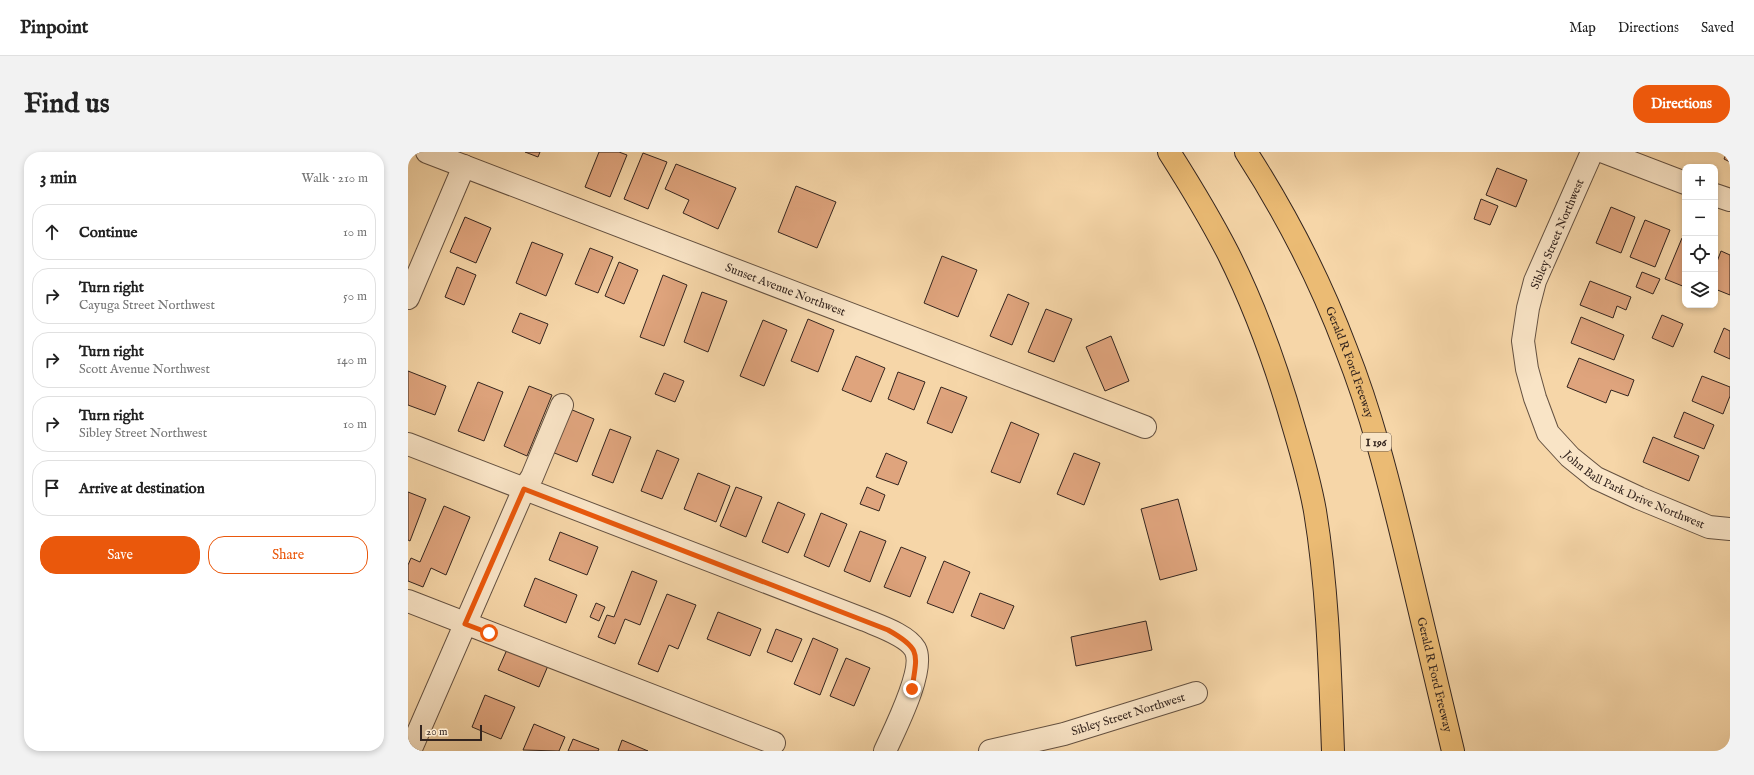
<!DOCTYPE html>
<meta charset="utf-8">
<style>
:root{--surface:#fff;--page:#f2f2f2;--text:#222;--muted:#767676;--line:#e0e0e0;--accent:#ea580c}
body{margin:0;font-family:"IM FELL English",serif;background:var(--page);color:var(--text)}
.controls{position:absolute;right:12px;top:12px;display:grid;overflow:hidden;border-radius:8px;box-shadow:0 2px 6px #0003}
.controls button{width:36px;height:36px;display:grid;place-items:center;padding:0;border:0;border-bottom:1px solid var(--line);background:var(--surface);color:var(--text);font:20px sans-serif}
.scale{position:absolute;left:12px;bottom:10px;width:62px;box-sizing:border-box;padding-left:4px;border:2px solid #34251f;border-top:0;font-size:11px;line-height:14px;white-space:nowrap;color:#34251f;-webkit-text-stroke:3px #f9e4c6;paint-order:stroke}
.stop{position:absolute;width:12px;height:12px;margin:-9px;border:3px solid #ea580c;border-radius:50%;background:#fff}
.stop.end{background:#ea580c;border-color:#fff;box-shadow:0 1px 4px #0008}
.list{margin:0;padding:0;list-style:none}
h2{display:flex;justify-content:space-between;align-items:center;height:52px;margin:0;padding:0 16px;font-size:17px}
h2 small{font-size:13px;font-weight:400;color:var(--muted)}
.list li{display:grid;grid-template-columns:26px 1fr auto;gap:12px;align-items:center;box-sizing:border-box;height:56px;margin:0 8px 8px;padding:0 8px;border:1px solid var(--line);border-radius:16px}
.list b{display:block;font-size:15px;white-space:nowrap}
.list p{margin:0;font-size:13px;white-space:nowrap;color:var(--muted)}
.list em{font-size:13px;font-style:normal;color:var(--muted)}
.actions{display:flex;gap:8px;padding:12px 16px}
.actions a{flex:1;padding:9px 0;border:1px solid var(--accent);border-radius:16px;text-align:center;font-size:14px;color:var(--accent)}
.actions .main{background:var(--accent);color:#fff}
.icon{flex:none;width:22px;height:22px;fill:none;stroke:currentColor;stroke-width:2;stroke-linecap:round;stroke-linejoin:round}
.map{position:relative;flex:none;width:1322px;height:599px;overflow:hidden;border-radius:16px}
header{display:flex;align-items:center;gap:24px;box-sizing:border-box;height:56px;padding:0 20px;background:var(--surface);border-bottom:1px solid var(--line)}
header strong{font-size:19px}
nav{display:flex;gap:22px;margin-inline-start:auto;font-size:14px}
.intro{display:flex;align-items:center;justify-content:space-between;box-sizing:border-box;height:96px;padding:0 24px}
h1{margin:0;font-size:28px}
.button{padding:10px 18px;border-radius:16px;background:var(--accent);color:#fff;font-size:14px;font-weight:700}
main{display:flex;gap:24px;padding:0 24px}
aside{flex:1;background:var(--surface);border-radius:16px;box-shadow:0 2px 6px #0003}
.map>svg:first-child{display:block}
.building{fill:#dfa47d;stroke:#34251f}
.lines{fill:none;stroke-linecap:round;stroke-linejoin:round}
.minor-casing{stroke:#645141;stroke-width:24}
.highway-casing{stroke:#34251f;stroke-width:24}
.minor{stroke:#f9e4c6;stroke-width:22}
.highway{stroke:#ebbb74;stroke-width:22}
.route{stroke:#ea580c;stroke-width:5}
.labels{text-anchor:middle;stroke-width:4;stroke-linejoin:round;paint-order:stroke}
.shield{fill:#f9e4c6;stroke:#6f5e51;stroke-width:1}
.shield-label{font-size:11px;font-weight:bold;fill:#34251f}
.street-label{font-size:12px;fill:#34251f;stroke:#f9e4c6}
</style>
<header>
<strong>Pinpoint</strong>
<nav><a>Map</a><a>Directions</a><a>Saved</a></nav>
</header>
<div class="intro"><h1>Find us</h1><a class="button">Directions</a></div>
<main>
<aside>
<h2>3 min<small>Walk · 210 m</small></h2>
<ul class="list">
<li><svg class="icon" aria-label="ahead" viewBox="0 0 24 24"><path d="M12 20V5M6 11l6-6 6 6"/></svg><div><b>Continue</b></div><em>10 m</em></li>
<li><svg class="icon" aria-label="right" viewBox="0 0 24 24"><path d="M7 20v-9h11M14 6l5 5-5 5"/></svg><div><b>Turn right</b><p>Cayuga Street Northwest</p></div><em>50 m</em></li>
<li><svg class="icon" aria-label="right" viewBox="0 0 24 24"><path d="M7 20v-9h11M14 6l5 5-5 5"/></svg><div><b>Turn right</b><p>Scott Avenue Northwest</p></div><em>140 m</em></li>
<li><svg class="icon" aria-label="right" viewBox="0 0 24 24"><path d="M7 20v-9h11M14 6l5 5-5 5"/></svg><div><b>Turn right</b><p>Sibley Street Northwest</p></div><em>10 m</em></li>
<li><svg class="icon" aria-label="arrive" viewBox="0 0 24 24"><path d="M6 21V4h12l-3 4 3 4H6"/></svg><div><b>Arrive at destination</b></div></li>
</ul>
<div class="actions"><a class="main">Save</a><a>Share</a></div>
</aside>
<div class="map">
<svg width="1322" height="599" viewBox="0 0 1322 599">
<rect width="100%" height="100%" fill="#f6d6a8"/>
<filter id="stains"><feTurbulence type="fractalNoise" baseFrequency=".005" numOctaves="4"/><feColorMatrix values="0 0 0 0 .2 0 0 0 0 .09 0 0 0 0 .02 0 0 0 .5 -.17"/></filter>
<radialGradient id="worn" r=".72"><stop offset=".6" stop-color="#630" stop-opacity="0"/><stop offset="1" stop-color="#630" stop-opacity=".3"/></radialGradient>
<g class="building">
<polygon points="117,0 132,0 130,5"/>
<polygon points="191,0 211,0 219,3 202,45 177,35"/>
<polygon points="1319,0 1322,0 1322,10 1316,7"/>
<polygon points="235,1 259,10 240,57 216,47"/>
<polygon points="268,12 328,36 310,77 275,61 281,48 257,37"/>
<polygon points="1089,16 1119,28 1108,55 1078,43"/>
<polygon points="388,34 428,50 409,96 370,80"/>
<polygon points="1073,47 1090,54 1082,73 1066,67"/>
<polygon points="1203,55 1227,65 1213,101 1188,91"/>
<polygon points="57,65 83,76 68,111 42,100"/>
<polygon points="1237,68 1262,78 1247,115 1222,105"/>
<polygon points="1274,86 1277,88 1277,135 1257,127"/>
<polygon points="124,90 155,102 138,144 108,131"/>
<polygon points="182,96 205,105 190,141 167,132"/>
<polygon points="1313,99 1322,103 1322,143 1307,137 1307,115"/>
<polygon points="534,104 569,118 550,165 516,151"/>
<polygon points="211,110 230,118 216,152 197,144"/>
<polygon points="49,115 68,123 56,153 37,145"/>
<polygon points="1234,120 1252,127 1245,142 1228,135"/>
<polygon points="255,123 279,133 256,194 232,185"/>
<polygon points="1182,129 1223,145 1218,158 1209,154 1205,166 1172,153"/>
<polygon points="294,140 319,149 300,200 276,190"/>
<polygon points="600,142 621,151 604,193 582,184"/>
<polygon points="638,157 664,167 646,210 620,200"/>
<polygon points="112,161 140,172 132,192 104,180"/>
<polygon points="1254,163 1275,172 1265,195 1244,186"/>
<polygon points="1173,165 1216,183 1206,208 1163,191"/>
<polygon points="400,167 426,178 410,220 383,209"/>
<polygon points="355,168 379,178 356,234 332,224"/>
<polygon points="1316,176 1322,179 1322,207 1306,200"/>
<polygon points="703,184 721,229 697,239 678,195"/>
<polygon points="448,204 477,216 463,250 434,238"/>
<polygon points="1171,206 1226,228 1220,244 1203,238 1198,251 1159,235"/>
<polygon points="0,219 38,234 27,263 0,253"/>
<polygon points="490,220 517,230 506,258 480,247"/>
<polygon points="256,221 276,229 267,250 247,242"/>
<polygon points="1294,224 1322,235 1322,244 1315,262 1284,249"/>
<polygon points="70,230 95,240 76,289 50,279"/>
<polygon points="121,234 144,243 119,304 96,294"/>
<polygon points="533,235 559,245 544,281 519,271"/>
<polygon points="162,257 186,267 169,310 144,300"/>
<polygon points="1276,260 1306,273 1296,297 1266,285"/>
<polygon points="603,270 631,282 612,331 583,320"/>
<polygon points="202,277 223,285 205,331 184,323"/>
<polygon points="1245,285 1291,304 1281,329 1235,310"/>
<polygon points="249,298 271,307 254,347 233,339"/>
<polygon points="478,301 499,310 490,333 468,325"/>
<polygon points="666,301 692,311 676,353 649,342"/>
<polygon points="290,321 322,334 308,370 276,357"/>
<polygon points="328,335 354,345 338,385 312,374"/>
<polygon points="459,335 477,343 471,359 452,352"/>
<polygon points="0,340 18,347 2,389 0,388"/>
<polygon points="770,347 789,418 752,428 733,357"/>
<polygon points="370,350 397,362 380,401 354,390"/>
<polygon points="36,354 62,365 38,423 23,416 15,435 0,429 0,413 3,406 12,410"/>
<polygon points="413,361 439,372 421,415 396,404"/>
<polygon points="452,379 478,389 462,430 436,419"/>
<polygon points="152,380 190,395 179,423 141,408"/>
<polygon points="493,395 518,405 502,445 476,435"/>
<polygon points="536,409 562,420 545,461 519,451"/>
<polygon points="224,419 249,429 232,473 217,467 207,492 190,485 199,463 206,465"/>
<polygon points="127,426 169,443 158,471 116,454"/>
<polygon points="572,441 606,454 596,477 563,464"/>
<polygon points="259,442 288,453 270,497 261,493 250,520 230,512"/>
<polygon points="188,451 197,455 191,469 182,465"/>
<polygon points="310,460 353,477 342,504 299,487"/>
<polygon points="738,469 744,498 668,514 663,485"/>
<polygon points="368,477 394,487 384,510 359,500"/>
<polygon points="405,486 430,497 412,543 386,532"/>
<polygon points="101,493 142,509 131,535 90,518"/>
<polygon points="438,506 462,516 446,554 422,544"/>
<polygon points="77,543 107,555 93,587 64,575"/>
<polygon points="126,572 157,585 151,599 115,598"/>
<polygon points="165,587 191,597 190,599 160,599"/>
<polygon points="214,588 240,599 210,599"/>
</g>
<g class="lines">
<g class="minor-casing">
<g id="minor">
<path id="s1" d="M19,0L737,275"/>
<path id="s2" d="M1184,0L1127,129L1120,156L1115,189L1119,217L1127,246L1140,281L1162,305L1188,326L1231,346L1301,375L1322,377"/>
<polyline points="1196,0 1277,31"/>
<polyline points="1307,43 1322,48"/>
<polyline points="0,146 56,14"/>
<path d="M0,292L457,468C471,474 499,483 507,497C518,517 486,579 477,599"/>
<polyline points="0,449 366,591"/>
<polyline points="2,599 116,337 124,325 154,253"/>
<path id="s3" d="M582,599L656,582L788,541"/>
</g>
</g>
<g class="highway-casing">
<g id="highway">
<path d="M761,0C782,33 802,66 820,101C848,157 869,216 886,276C894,303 902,331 907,359C920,438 922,519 925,599"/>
<path id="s4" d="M838,0C878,62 912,128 938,197C963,260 980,327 996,393C1012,462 1029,530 1045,599"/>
</g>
</g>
<use href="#minor" class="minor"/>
<use href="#highway" class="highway"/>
</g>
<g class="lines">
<path class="route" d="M81,481L57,472L116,337L480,478C514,497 509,502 504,537"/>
</g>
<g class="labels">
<rect class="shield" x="953" y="281" width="30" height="18" rx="3"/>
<g class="shield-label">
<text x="968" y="294">I 196</text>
</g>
<g class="street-label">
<text transform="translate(1149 82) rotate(-67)" y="4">Sibley Street Northwest</text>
<text dy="4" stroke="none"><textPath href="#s1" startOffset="384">Sunset Avenue Northwest</textPath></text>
<text dy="4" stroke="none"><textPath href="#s4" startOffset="235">Gerald R Ford Freeway</textPath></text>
<text dy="4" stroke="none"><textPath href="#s2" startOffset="403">John Ball Park Drive Northwest</textPath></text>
<text dy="4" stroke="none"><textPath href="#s4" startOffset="559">Gerald R Ford Freeway</textPath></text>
<text dy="4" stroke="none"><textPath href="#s3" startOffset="143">Sibley Street Northwest</textPath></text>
</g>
</g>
<rect width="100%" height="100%" filter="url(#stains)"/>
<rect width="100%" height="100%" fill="url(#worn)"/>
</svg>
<div class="controls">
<button>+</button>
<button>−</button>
<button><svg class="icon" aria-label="locate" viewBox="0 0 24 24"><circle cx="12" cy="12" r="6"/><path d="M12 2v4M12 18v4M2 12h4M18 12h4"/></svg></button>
<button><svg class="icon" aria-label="layers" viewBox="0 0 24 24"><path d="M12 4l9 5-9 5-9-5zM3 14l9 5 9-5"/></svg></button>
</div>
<div class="scale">20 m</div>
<div class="stop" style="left:81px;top:481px"></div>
<div class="stop end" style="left:504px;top:537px"></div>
</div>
</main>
